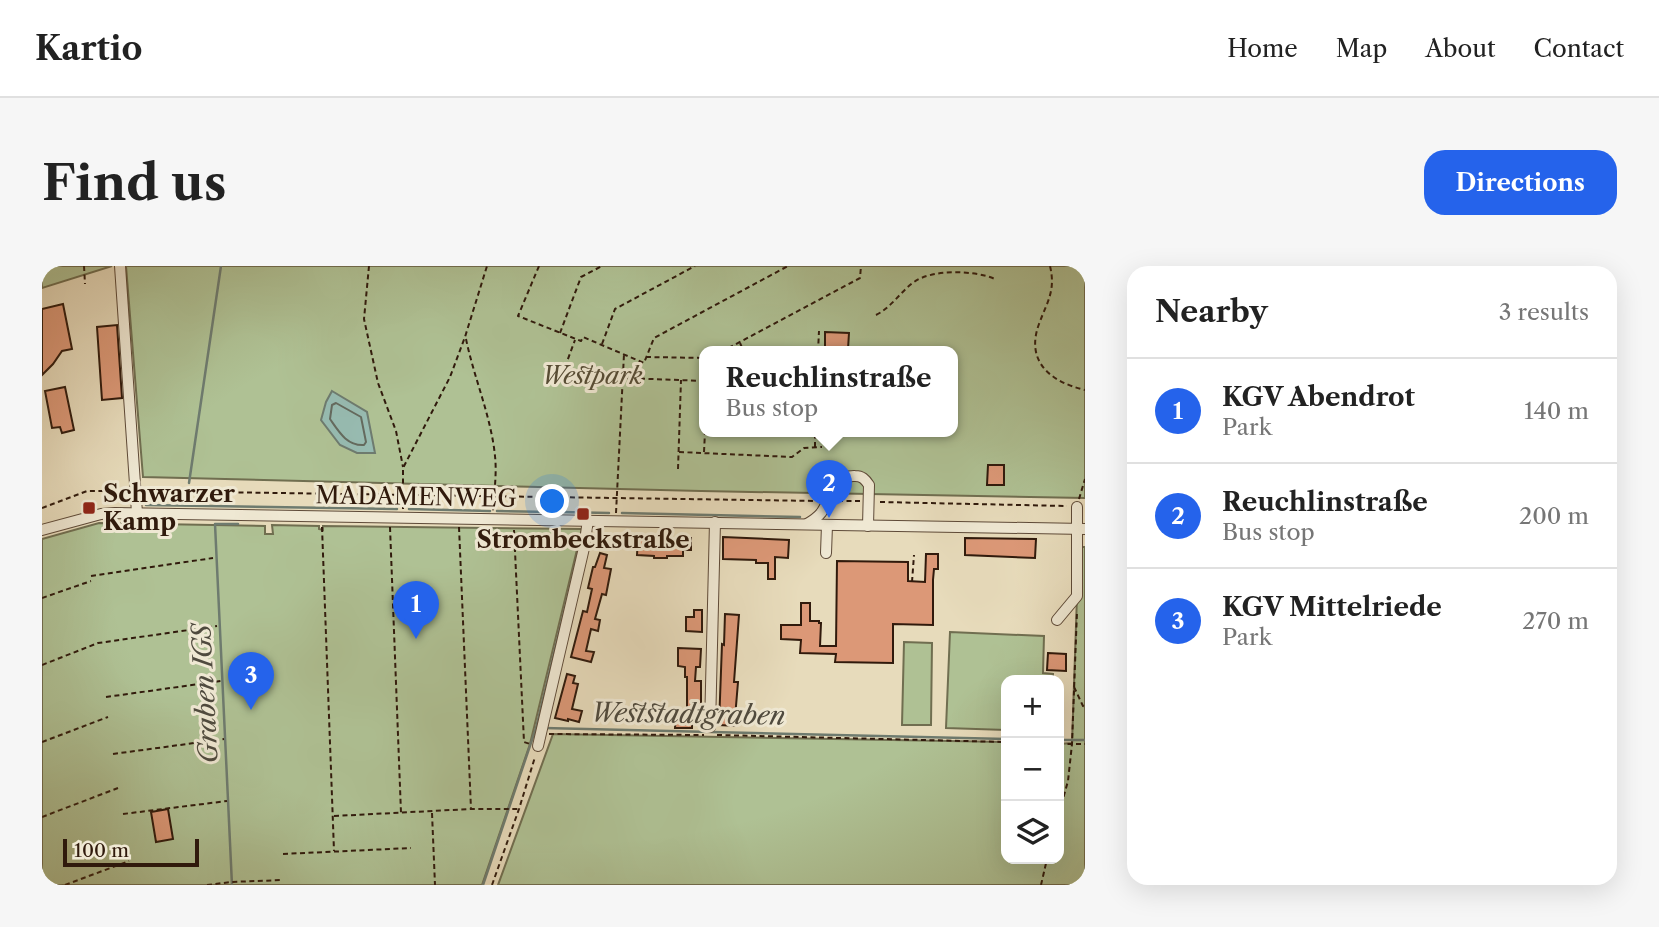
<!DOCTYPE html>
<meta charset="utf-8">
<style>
:root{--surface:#fff;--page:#f6f6f6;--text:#222;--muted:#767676;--line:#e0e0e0;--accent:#2563eb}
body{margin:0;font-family:"Libre Caslon Text",serif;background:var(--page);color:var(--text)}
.controls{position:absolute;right:21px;bottom:21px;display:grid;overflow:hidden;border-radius:14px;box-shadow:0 7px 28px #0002}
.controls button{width:63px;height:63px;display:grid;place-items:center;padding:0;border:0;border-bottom:2px solid var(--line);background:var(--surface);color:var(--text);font:35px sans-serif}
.scale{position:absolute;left:21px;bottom:18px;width:136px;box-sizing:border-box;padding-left:7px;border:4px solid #301a0c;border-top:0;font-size:19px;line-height:24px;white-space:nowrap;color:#301a0c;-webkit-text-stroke:5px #efe8d3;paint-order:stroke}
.you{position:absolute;left:511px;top:236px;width:24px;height:24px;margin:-18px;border:5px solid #fff;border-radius:50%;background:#1a73e8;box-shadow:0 0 0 10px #1a73e833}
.badge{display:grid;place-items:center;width:46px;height:46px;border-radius:50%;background:var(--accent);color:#fff;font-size:23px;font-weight:700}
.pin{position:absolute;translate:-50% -58px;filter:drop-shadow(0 2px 4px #0008)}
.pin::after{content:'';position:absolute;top:37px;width:24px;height:21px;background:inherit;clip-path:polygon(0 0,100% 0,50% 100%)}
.popup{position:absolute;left:657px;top:80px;width:259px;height:91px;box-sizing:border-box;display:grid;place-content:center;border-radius:14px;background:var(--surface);filter:drop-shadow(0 2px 5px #0005);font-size:23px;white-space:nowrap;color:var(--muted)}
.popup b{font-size:26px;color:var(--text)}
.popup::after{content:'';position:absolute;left:50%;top:100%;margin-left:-14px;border:14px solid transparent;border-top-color:var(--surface)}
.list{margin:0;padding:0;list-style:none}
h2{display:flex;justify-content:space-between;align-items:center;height:91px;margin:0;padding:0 28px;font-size:30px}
h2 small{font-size:23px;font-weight:400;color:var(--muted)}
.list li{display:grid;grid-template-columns:46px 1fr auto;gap:21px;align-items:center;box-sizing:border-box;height:105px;padding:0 28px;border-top:2px solid var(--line)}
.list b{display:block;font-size:26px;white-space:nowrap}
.list p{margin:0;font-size:23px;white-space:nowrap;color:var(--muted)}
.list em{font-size:23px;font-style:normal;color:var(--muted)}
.icon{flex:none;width:38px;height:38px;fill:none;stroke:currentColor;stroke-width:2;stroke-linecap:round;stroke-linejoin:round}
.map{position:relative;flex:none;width:1043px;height:619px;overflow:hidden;border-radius:21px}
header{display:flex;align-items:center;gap:42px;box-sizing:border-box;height:98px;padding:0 35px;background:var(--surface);border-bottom:2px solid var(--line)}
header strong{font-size:33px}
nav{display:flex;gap:38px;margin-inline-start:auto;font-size:24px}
.intro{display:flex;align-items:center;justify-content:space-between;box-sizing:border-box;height:168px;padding:0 42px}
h1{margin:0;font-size:49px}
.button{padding:18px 32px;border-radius:21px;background:var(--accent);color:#fff;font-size:24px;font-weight:700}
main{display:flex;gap:42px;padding:0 42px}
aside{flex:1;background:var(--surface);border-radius:21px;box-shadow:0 7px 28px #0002}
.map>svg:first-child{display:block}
.green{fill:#afc194;stroke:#706e50;stroke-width:2;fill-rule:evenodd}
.water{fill:#97bbb1;stroke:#6e7b6f;stroke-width:2}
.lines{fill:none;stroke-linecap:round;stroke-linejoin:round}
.shore{stroke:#646a5e;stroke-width:2}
.stream{stroke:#6e7b6f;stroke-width:2.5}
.building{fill:#dc9877;stroke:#301a0c;stroke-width:2}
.minor-casing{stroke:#5e4a38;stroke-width:12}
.path{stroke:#301a0c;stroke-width:2;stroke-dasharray:5 3.5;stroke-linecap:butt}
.minor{stroke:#efe8d3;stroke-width:10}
.poi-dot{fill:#8f2418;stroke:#efe8d3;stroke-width:2.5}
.labels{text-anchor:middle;stroke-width:6;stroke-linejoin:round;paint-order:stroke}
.park-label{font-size:24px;font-style:italic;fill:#564c35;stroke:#efe8d3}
.poi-label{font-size:24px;font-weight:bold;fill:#301a0c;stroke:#efe8d3;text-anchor:start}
.street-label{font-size:24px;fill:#301a0c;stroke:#efe8d3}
.water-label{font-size:26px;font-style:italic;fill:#4f4a3e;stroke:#efe8d3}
</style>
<header>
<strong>Kartio</strong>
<nav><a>Home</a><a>Map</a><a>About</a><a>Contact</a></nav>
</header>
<div class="intro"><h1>Find us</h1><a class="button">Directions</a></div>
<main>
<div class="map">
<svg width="1043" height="619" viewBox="0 0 1043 619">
<rect width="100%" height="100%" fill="#e7dbbb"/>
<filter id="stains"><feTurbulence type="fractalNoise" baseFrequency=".00286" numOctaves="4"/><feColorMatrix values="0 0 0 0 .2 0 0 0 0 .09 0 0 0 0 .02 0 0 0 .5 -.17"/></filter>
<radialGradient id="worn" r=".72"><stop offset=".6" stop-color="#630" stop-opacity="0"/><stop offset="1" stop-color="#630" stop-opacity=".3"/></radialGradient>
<g class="green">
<polygon points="0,0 70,0 0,22"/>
<path d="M84,0H1043V232L659,225L101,211ZM663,86H911V166H663Z"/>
<polygon points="57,257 223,260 223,268 231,268 230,259 277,260 277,263 281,264 281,260 540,263 488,478 440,619 0,619 0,273"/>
<polygon points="1035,281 1043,281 1043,619 456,619 511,468 964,476 964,593 1017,593 1017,478 1030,477 1035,330"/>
<polygon points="908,366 1002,370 1001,407 1011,408 1011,414 964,414 964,464 904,462"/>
<polygon points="862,376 890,377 889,459 860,459"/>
</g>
<polygon class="water" points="290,125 325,146 333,187 315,187 298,179 279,154 284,136"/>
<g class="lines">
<path class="shore" d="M294,137L319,151L324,176L322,179C305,180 297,166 288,153L290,139Z"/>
<g class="stream">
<polyline points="147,217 179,0"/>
<polyline points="104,239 355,243"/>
<polyline points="143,239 145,232"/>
<polyline points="367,243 448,245"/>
<polyline points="455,245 509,246"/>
<polyline points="519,246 567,247"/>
<polyline points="580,247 758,251"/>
<polyline points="494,462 539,275"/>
<polyline points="502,462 964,473"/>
<polyline points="1017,474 1043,474"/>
<polyline points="190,619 173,258 196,258"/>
<polyline points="441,619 494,462 496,462"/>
</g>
</g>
<g class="building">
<polygon points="21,38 30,83 20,85 11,98 0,109 0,43"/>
<polygon points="75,59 80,132 60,134 55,61"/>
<polygon points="783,66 807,67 806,83 783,82"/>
<polygon points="23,121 32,164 20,167 18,161 10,162 3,125"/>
<polygon points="946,199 962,199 962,219 945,219"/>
<polygon points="596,271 619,271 619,276 637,276 637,272 649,272 649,284 641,284 641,290 625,290 625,292 612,292 612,290 595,289"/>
<polygon points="681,271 747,274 746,292 733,291 733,313 726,313 726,297 714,297 714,294 681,293"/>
<polygon points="923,272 994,273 993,292 923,289"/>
<polygon points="558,287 565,289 562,302 569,303 564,329 560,328 553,353 558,354 556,365 549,363 544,385 552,386 549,396 529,391 541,345 545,346 550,323 546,322 551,301 553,301"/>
<polygon points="884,288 896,288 896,303 892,303 891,314 891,359 851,358 851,397 793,396 794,388 758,387 759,374 739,373 739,359 759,359 759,337 768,337 768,355 777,355 777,357 779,357 778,380 794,380 795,295 866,296 866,315 883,316"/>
<polygon points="652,344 660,344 660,366 644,365 644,351 652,351"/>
<polygon points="683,348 697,349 692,416 696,416 693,452 695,452 695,460 677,459 680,378 682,379"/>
<polygon points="636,382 659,383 658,401 654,401 653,415 659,415 659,456 650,455 650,462 633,462 634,447 645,448 645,411 643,411 643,401 636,400"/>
<polygon points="1006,387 1024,388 1024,405 1005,404"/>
<polygon points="525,408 533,410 531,417 536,418 530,443 540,445 537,456 526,453 526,455 513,452"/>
<polygon points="126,543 131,573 114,576 109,546"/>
</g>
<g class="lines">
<g class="minor-casing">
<g id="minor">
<polyline points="78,0 95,247"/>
<path d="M765,258C770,255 775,252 779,247C788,235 793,209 813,210C820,210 823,213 827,219L826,260"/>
<polyline points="0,264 59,248 73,247 1043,263"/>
<polyline points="784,287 785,259"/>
<polyline points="1015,354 1035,330 1035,241"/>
<polyline points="668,461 673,256"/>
<polyline points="496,480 542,282 546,254"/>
</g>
</g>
<g class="path">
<polyline points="42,0 43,18"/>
<polyline points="327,0 322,53 336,117 354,165 361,201"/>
<polyline points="497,0 476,50 539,75 541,71 602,97 612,72 746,0"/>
<path d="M1008,0C1014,25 1005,36 997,58C983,96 1009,116 1043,124"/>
<path d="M834,49C850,41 858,26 872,16C890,3 932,4 953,13"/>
<polyline points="518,67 539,11 560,0"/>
<path d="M424,73C432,112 449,150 453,190C455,208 452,227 451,245"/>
<polyline points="698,77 702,86"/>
<polyline points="560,78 573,43 653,0"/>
<polyline points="679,86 818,12 819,0"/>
<polyline points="776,86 777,65"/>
<polyline points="604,91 663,92"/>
<polyline points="520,109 533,74"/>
<polyline points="581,112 663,115"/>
<polyline points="773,181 773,166"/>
<polyline points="637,186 750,191 762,182 780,181"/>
<polyline points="662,186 663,166"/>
<polyline points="636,203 639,114"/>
<polyline points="103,225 776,235"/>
<polyline points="1037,233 1043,213"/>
<polyline points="796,235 818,235"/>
<polyline points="838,236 1025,240"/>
<polyline points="0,242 45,225 83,225"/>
<polyline points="361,243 361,202 408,111 423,71 445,0"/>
<polyline points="574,247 582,88"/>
<polyline points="280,261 292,585"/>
<polyline points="348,261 359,547"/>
<polyline points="417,261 429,543"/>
<polyline points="472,264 482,476 488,478"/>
<polyline points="49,310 171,292"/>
<polyline points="870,316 872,289"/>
<polyline points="0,332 49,315"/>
<polyline points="0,399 56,377 175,360"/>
<polyline points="1032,421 1041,440 1043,441"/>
<polyline points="64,431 179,415"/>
<polyline points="507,468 662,469"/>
<polyline points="675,469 964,476"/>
<polyline points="0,476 66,451"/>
<polyline points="1017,478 1043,478"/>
<polyline points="71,488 182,473"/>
<polyline points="390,547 393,619"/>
<polyline points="1017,547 1026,515 1030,478 1035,345"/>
<polyline points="81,548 185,535"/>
<polyline points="292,550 429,543 476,543"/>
<polyline points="0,551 76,522"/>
<polyline points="241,588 369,582"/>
<polyline points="23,619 87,595"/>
<polyline points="165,619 189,616 241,614"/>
<polyline points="450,619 477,543 493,491"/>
<polyline points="999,619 1005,593"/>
</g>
<use href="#minor" class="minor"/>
</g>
<g class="poi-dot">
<rect x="40" y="235" width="14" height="14" rx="3.5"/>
<rect x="534" y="241" width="14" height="14" rx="3.5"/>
</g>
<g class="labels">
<g class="park-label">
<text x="550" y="118">Westpark</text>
</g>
<g class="poi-label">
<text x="61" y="236">Schwarzer<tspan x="61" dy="28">Kamp</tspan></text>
<text x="541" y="282" text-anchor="middle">Strombeckstraße</text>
</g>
<g class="street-label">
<text transform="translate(374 231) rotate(1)" y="8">MADAMENWEG</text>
</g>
<g class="water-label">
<text transform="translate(163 428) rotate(-93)" y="9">Graben IGS</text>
<text transform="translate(646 448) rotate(1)" y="9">Weststadtgraben</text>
</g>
</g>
<rect width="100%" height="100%" filter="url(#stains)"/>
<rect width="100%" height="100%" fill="url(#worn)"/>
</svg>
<div class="controls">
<button>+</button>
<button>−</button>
<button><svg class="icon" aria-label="layers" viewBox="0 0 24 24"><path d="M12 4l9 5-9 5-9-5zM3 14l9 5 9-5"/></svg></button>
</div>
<div class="scale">100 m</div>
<div class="you"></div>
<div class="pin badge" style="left:374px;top:373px">1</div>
<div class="pin badge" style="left:787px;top:252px">2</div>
<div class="popup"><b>Reuchlinstraße</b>Bus stop</div>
<div class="pin badge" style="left:209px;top:444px">3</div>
</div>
<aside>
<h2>Nearby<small>3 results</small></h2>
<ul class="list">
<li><span class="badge">1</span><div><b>KGV Abendrot</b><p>Park</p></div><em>140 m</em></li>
<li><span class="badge">2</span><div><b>Reuchlinstraße</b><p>Bus stop</p></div><em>200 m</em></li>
<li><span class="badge">3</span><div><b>KGV Mittelriede</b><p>Park</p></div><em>270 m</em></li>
</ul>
</aside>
</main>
